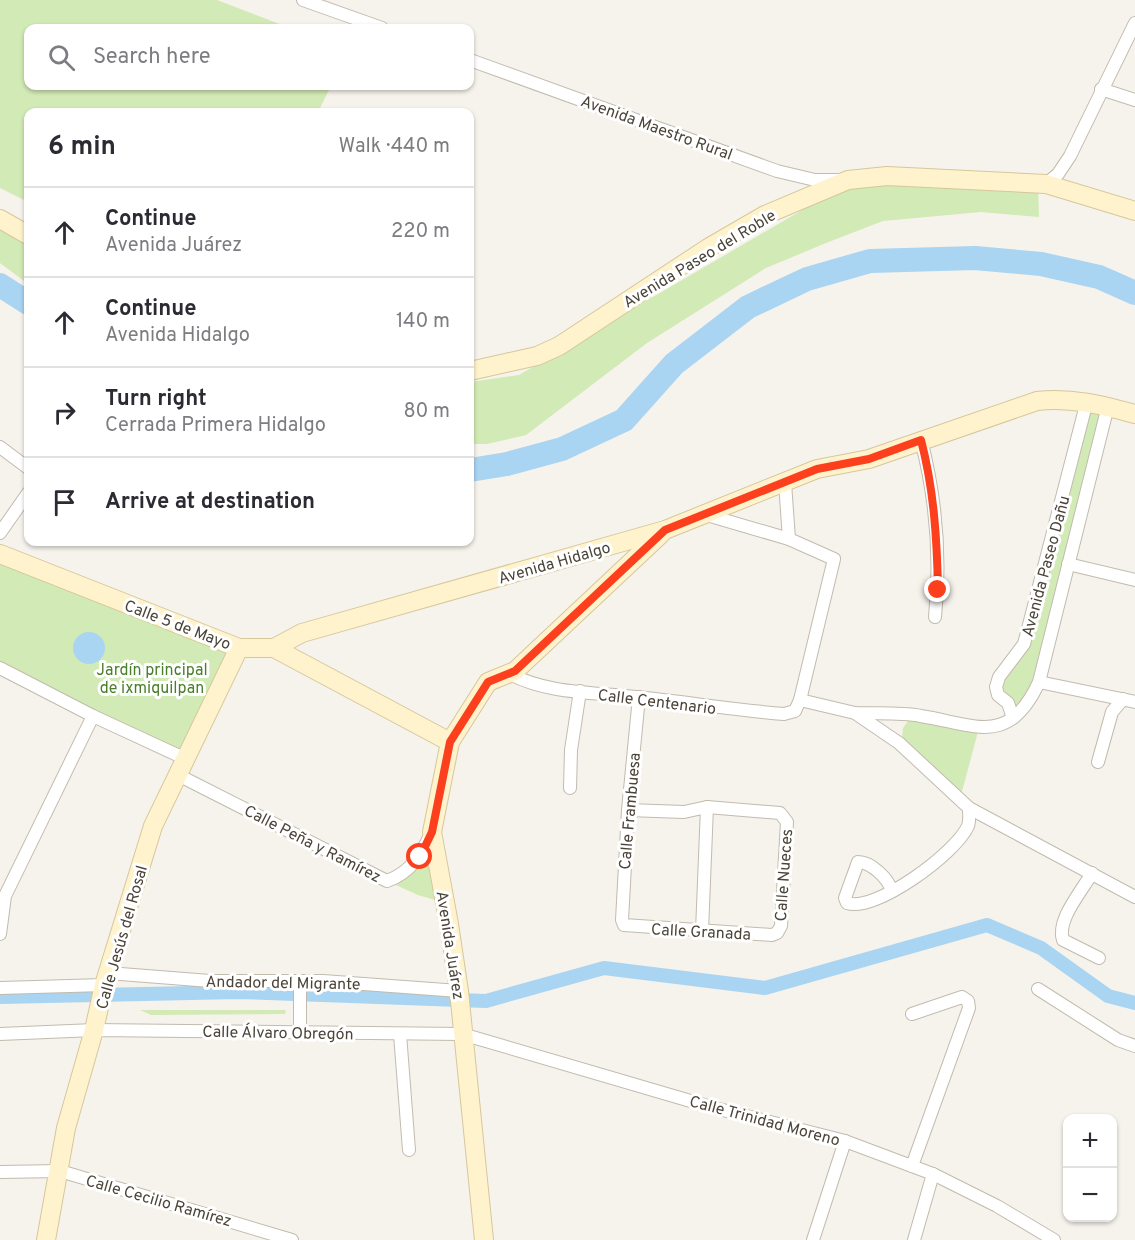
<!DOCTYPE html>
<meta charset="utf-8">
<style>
:root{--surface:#fff;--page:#f7f7f7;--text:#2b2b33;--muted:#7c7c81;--line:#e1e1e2}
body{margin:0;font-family:Overpass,sans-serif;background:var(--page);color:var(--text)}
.controls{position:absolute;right:18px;bottom:18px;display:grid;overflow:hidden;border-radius:12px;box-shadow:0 2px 4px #0004}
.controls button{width:54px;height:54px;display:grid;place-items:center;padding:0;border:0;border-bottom:2px solid var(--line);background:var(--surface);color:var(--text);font:30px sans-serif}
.stop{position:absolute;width:18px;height:18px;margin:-14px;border:4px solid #fc3f1d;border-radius:50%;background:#fff}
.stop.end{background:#fc3f1d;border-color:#fff;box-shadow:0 2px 6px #0008}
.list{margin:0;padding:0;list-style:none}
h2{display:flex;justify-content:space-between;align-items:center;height:78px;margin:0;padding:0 24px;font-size:26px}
h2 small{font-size:20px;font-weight:400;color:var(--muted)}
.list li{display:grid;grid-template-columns:39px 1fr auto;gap:18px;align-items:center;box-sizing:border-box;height:90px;padding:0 24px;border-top:2px solid var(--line)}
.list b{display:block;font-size:22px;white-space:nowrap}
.list p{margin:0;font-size:20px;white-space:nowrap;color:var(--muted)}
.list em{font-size:20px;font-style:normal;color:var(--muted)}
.icon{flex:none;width:33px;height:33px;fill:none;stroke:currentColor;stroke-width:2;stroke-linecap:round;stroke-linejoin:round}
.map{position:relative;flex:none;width:1135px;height:1240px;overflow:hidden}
.search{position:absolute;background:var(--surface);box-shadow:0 2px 4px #0004;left:24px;top:24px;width:450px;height:66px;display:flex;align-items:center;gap:15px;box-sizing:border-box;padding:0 21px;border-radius:12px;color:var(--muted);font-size:22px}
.panel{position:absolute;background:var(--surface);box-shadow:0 2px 4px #0004;left:24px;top:108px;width:450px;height:438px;border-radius:12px}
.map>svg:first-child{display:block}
.green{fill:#d2eab5}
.water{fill:#a9d4f2}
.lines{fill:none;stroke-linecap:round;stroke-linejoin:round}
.canal{stroke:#a9d4f2;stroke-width:14}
.river{stroke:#a9d4f2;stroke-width:24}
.street-casing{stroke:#c2bbae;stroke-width:14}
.secondary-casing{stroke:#d6c79b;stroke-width:20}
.street{stroke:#fff;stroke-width:12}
.secondary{stroke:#fff3cd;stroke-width:18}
.route{stroke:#fc3f1d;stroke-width:8}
.labels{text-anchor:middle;stroke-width:6;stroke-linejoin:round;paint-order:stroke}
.street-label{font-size:16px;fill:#4b4439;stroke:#fff}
.park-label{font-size:16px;fill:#4a7f2a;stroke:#fff}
</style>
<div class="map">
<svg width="1135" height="1240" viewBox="0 0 1135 1240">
<rect width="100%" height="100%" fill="#f6f3ec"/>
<g class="green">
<polygon points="0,0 217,0 290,28 28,28 28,86 331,86 318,112 28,112 28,202 0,188"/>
<polygon points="847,184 1038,186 1039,217 981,212 883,221 826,243 766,268 647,343 526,435 487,444 470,444 470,382 519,375"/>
<polygon points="0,225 28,241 28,284 0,263"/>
<path d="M1087,401L1108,406L1039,682L1013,718C992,686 993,684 1018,655Z"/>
<polygon points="0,554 239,648 186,759 0,668"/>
<polygon points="909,720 979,728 960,799 902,738 903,728"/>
<polygon points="432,832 445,903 418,895 387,881 401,876"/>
<polygon points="140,1010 286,1010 285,1014 151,1015"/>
</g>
<circle class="water" cx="89" cy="648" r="16"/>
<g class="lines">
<polyline class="canal" points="0,997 239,992 486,1001 604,968 765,988 987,925 1041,948 1108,996 1135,1003"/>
<g class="river">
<polyline points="0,285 28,303"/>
<polyline points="470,470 507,464 562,449 624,420 674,364 748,307 807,279 870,261 975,258 1041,264 1099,277 1135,293"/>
</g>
<g class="street-casing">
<g id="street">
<polyline points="303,0 382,28"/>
<polyline points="470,60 777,171 815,180 841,180"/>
<polyline points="1101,89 1135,100"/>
<polyline points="1046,184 1058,174 1070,156 1135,23"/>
<path d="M921,440C936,498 941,558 935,617"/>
<polyline points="0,447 28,468"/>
<polyline points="785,483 789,539"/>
<polyline points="0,533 28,493"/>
<polyline points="1068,564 1135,580"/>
<polyline points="0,668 93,716 186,759"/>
<path d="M510,674C548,694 594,692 636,697C686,702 734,710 784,714L795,711L800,700L834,559L789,539L707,515"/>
<polyline points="1039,682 1135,702"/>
<polyline points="800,700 855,713 899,743 969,808 1135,897"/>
<path d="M855,713C877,714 900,712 921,716C976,725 1009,747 1039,682L1108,406"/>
<polyline points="1013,718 1008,703 998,695 996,687 999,677 1024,644 1087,401"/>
<polyline points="1098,762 1112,712 1123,699"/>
<path d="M178,775L387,881C412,872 421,854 432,832"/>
<polyline points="570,788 571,750 580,691"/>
<polyline points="628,810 684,812 707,807 780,813 787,822 781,926 777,933 772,935 624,925 622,920 628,810 639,697"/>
<path d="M1092,873C1082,891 1056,920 1063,940L1099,958"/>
<path d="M892,891C888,878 871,862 858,862L845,898L847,903C875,913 956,853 968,826C970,821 969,814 969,808"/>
<polyline points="702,931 707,807"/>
<polyline points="0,934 5,896 93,716"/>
<polyline points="108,973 210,981 323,981 459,991"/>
<polyline points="0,988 104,985"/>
<polyline points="1038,989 1118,1040 1135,1046"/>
<polyline points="912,1014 962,997 968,1001 969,1008 912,1166"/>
<polyline points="300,1032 300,981"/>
<polyline points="0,1034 94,1030 462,1034 711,1107 845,1141 933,1174 997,1206 1054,1240"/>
<polyline points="400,1034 409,1150"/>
<polyline points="0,1172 60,1171 292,1240"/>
<polyline points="813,1240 845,1141"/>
<polyline points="914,1240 933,1174"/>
</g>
</g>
<g class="secondary-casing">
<g id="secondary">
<polyline points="0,219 28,235"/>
<polyline points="470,371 537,356 559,346 708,248 765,215 848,180 887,176 1046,184 1135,211"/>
<polyline points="0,554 239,648 274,648 450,742"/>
<path d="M274,648L302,633L665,530L817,469L869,459L1037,401C1071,397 1102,405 1135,414"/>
<polyline points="46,1240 66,1128 94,1030 104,985 153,826 239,648"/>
<polyline points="484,1240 459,991 449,924 432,832 450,742 488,682 515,671 661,534"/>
</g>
</g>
<use href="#street" class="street"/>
<use href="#secondary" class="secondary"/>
</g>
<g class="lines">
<path class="route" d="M420,857L432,832L450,742L488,682L515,671L665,530L817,469L869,459L921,440C934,490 937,539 938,590"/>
</g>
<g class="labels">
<g class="street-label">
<text transform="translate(657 127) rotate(20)" y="6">Avenida Maestro Rural</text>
<text transform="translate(699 258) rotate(-31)" y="6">Avenida Paseo del Roble</text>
<text transform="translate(554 562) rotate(-16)" y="6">Avenida Hidalgo</text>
<text transform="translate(1045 566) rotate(-75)" y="6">Avenida Paseo Dañu</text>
<text transform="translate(178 624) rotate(21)" y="6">Calle 5 de Mayo</text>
<text transform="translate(657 701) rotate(7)" y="6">Calle Centenario</text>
<text transform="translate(629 811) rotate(-85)" y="6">Calle Frambuesa</text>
<text transform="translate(313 843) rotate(27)" y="6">Calle Peña y Ramírez</text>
<text transform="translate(783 875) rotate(-86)" y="6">Calle Nueces</text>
<text transform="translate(701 931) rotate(3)" y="6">Calle Granada</text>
<text transform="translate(121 937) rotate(-74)" y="6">Calle Jesús del Rosal</text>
<text transform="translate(451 945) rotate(81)" y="6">Avenida Juárez</text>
<text transform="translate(283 982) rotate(1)" y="6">Andador del Migrante</text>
<text transform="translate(278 1032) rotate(1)" y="6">Calle Álvaro Obregón</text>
<text transform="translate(765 1120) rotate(15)" y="6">Calle Trinidad Moreno</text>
<text transform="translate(159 1200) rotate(16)" y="6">Calle Cecilio Ramírez</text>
</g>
<g class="park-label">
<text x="152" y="675">Jardín principal<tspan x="152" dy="18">de ixmiquilpan</tspan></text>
</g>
</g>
</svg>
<div class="controls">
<button>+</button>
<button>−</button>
</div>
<div class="stop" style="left:420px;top:857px"></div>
<div class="stop end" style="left:938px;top:590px"></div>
<div class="search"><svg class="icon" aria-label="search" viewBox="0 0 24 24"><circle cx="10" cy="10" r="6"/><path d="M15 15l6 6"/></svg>Search here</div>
<section class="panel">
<h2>6 min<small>Walk · 440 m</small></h2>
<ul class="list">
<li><svg class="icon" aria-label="ahead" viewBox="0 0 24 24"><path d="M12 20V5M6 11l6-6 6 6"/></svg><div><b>Continue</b><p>Avenida Juárez</p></div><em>220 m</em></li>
<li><svg class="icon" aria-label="ahead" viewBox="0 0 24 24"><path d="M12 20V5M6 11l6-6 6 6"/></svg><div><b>Continue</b><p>Avenida Hidalgo</p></div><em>140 m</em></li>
<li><svg class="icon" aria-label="right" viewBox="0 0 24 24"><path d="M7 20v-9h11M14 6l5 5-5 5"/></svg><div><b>Turn right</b><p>Cerrada Primera Hidalgo</p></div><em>80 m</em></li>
<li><svg class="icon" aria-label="arrive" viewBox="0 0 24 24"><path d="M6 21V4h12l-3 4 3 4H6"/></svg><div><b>Arrive at destination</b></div></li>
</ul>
</section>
</div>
